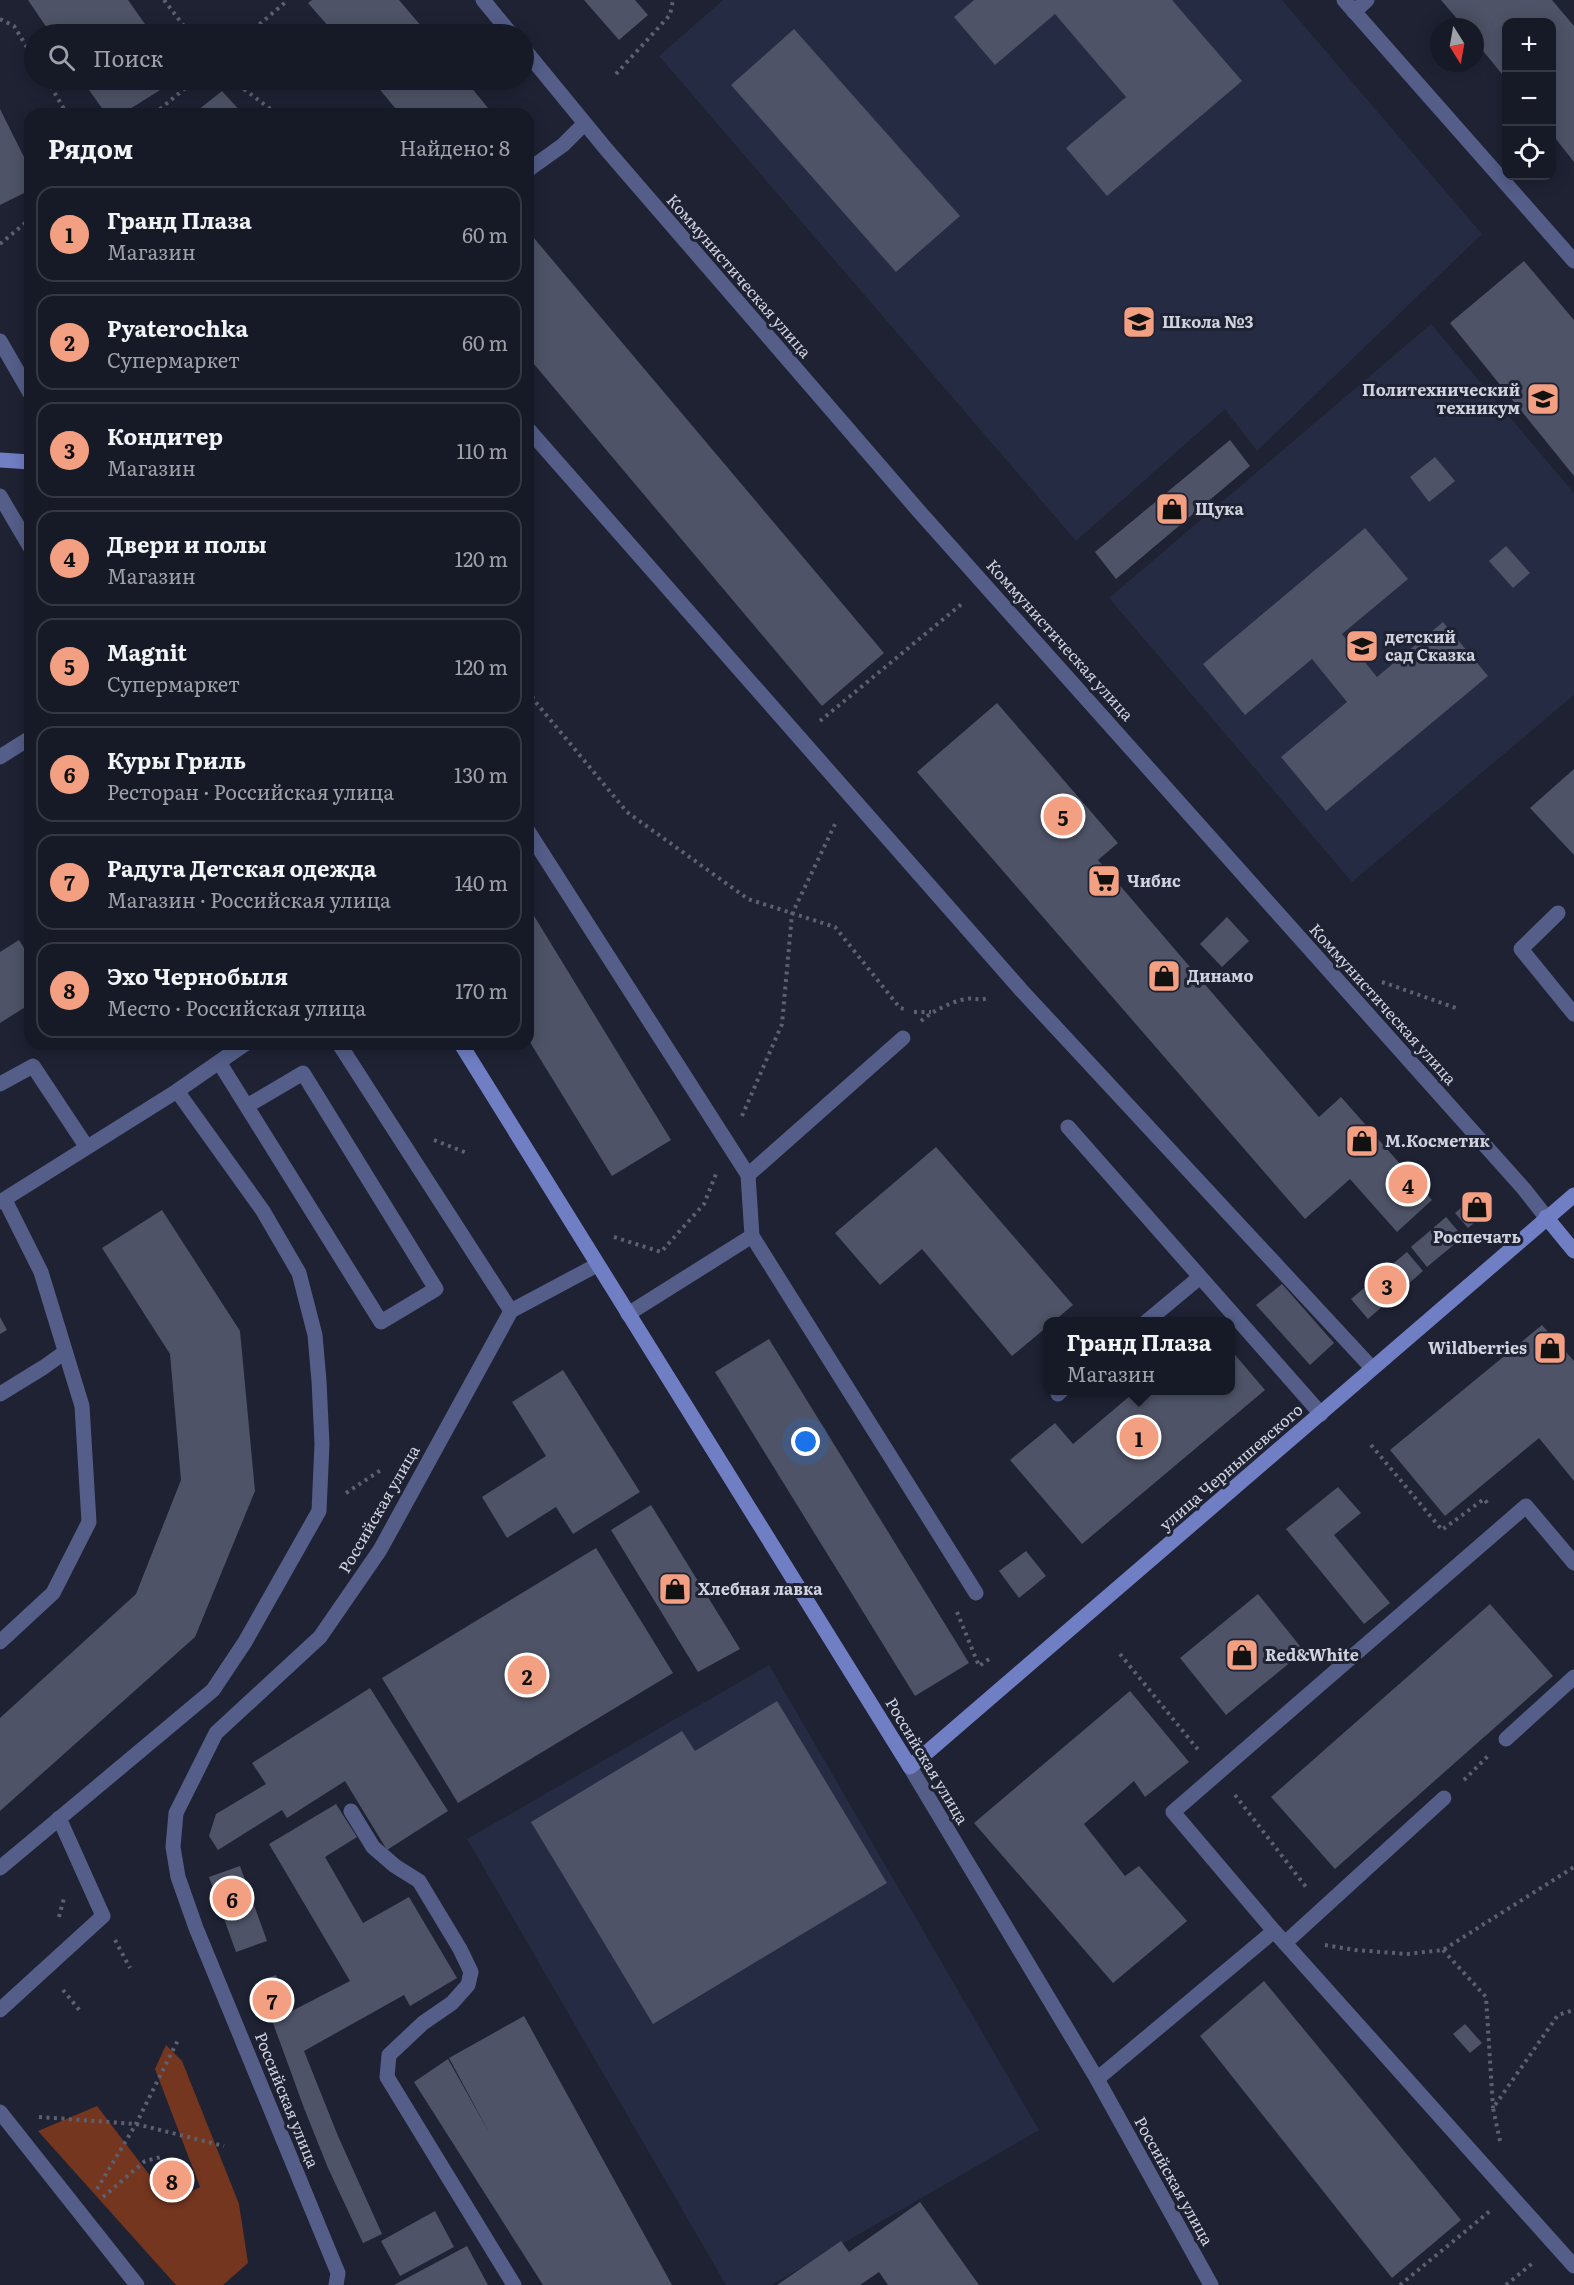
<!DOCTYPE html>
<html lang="ru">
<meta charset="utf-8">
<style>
:root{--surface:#161a26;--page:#232732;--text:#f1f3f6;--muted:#9ea1a7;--line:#353843;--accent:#f39f82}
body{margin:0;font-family:Literata,serif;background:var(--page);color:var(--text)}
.controls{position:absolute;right:18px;top:18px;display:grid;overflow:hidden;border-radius:12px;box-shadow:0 3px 15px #0003}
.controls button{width:54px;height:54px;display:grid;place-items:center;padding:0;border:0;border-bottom:2px solid var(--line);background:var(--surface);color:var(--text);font:30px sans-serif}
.compass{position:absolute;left:1430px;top:18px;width:54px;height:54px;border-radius:50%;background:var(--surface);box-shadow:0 3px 15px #0003;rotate:169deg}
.you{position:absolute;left:806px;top:1442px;width:21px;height:21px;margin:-15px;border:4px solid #fff;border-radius:50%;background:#1a73e8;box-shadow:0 0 0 9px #1a73e833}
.badge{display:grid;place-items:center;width:39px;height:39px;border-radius:50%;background:var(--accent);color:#111;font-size:20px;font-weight:700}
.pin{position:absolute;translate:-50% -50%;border:3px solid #fff;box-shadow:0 2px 6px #0006}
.popup{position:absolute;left:1043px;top:1317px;width:192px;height:78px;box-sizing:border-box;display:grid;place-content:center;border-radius:12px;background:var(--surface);filter:drop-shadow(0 2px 4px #0005);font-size:20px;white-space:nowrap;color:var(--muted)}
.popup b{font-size:22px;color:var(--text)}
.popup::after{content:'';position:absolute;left:50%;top:100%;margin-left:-12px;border:12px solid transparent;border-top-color:var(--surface)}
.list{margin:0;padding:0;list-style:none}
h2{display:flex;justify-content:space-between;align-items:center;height:78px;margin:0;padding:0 24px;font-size:26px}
h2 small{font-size:20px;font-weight:400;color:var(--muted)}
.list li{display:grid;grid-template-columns:39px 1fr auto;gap:18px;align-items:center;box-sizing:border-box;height:96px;margin:0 12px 12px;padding:0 12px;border:2px solid var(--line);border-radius:18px}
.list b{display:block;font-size:22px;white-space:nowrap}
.list p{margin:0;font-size:20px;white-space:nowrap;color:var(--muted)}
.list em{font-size:20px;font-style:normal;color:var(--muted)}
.icon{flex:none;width:33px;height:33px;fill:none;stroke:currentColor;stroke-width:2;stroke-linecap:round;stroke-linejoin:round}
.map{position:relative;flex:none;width:1574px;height:2285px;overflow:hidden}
.search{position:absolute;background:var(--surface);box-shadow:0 3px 15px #0003;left:24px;top:24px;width:510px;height:66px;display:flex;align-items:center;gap:15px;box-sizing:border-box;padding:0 21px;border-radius:33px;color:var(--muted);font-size:22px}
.panel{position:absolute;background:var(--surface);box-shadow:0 3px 15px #0003;left:24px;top:108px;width:510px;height:942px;border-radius:18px}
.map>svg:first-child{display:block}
.built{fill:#252b42}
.forest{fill:#75361f}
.building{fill:#4e5367}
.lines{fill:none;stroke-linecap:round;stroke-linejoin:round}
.path{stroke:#5c606f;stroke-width:4;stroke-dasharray:3 4.5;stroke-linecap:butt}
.service{stroke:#545e89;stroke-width:15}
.tertiary{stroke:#545e89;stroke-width:15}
.secondary{stroke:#707fc4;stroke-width:15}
.labels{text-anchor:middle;stroke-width:6;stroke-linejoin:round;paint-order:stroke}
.street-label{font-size:16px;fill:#d0d3df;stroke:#1e2233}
.poi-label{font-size:16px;font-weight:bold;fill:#d0d3df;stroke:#1e2233;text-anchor:start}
</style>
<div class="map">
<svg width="1574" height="2285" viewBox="0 0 1574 2285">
<rect width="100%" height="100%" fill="#1e2233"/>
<g class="built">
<polygon points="723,0 1282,0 1482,234 1257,451 1225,409 1076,541 659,56"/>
<polygon points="1431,324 1574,493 1574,695 1352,882 1109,598"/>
<polygon points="769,1665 1039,2130 771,2285 726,2285 467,1839"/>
</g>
<polygon class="forest" points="166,2045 182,2061 239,2204 248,2263 223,2285 176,2285 38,2131 97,2106 170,2202 200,2187 155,2069"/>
<g class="building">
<polygon points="28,0 128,0 152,34 51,34"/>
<polygon points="312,0 399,0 428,34 335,34 308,3"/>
<polygon points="584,0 635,0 648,15 619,40"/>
<polygon points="974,0 1172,0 1242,81 1107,196 1066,148 1126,97 1055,14 995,65 954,17"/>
<polygon points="1441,0 1552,0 1574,26 1574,162 1552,134 1552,22 1506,22 1506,79 1475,41 1475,27 1464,27"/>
<polygon points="794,29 960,216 896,272 731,85"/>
<polygon points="82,80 176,80 122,114 106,114"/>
<polygon points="372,80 465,80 493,114 400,114"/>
<polygon points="222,91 243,114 193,114"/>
<polygon points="0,109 30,169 30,190 0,205"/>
<polygon points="528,231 884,653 822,706 528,357"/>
<polygon points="1524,261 1574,320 1574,476 1450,323"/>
<polygon points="1230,440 1250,466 1116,579 1095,552"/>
<polygon points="1435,457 1455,481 1429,502 1410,477"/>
<polygon points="1365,528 1408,579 1342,634 1377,677 1443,622 1488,676 1326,811 1281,757 1347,702 1312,659 1245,715 1203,664"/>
<polygon points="1506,546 1530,573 1513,588 1489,561"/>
<polygon points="997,703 1118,843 1098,860 1319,1117 1341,1097 1432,1200 1397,1232 1350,1179 1305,1219 917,772"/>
<polygon points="1574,769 1574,855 1530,808"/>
<polygon points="528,906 671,1140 612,1176 528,1039"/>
<polygon points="1227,917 1249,941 1222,967 1200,944"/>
<polygon points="19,940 30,958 30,1004 0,1023 0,952"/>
<polygon points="936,1147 1073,1305 1053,1322 1048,1322 1048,1326 1012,1356 922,1249 880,1285 835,1233"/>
<polygon points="1473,1198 1486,1213 1468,1228 1455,1213"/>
<polygon points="162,1210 240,1331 255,1491 195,1637 0,1811 0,1718 136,1594 181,1480 170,1354 102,1248"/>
<polygon points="1446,1217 1463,1237 1427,1267 1411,1247"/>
<polygon points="1407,1252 1423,1271 1368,1319 1351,1299"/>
<polygon points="1282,1284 1334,1343 1310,1365 1256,1305"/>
<polygon points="0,1317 7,1330 0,1334"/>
<polygon points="1542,1325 1574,1361 1574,1481 1539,1438 1445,1516 1390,1450"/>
<polygon points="769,1339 969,1663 915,1696 715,1372"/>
<polygon points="1230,1349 1265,1390 1082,1544 1010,1460 1055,1423 1073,1444 1137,1390 1230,1390"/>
<polygon points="563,1370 640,1492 573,1534 556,1507 507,1538 482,1497 546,1456 512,1402"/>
<polygon points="1338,1487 1361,1513 1334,1535 1390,1603 1364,1624 1286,1529"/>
<polygon points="651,1505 740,1649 698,1672 611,1530"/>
<polygon points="596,1548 673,1673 458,1803 382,1678"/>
<polygon points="1026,1551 1046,1576 1019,1598 999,1571"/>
<polygon points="1258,1594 1304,1651 1226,1715 1180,1658"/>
<polygon points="1490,1604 1553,1676 1335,1869 1271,1797"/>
<polygon points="370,1688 448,1811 387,1850 345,1781 287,1818 282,1810 218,1850 209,1836 216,1814 266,1784 252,1763"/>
<polygon points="1130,1691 1189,1762 1145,1797 1134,1781 1084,1824 1125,1876 1139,1866 1187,1921 1113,1983 974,1823"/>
<polygon points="777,1701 887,1883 653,2024 531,1822 682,1731 695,1751"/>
<polygon points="336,1804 357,1837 325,1857 363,1923 409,1897 457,1978 410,2006 404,1995 304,2051 338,2136 382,2234 363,2243 328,2168 304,2108 258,1982 276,1975 290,2012 350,1981 269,1844"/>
<polygon points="240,1866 267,1941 236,1952 209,1877"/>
<polygon points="1264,1981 1461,2220 1392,2278 1200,2036"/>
<polygon points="524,2016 672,2285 543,2285 414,2082 448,2059 490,2134 449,2058"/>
<polygon points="1465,2024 1482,2043 1470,2053 1453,2034"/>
<polygon points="920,2202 979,2285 888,2285 879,2272 860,2285 777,2285 841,2241 849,2252"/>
<polygon points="435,2211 454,2247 400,2276 381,2241"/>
<polygon points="467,2246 488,2285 394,2285"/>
</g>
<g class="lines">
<g class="path">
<polyline points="164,0 190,34"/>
<polyline points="0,19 14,26 34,59"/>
<polyline points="248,34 288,0"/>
<polyline points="616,74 670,15 673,0"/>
<polyline points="47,80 67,114"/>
<polyline points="232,80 277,114"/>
<polyline points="154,114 195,80"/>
<polyline points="0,244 30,219"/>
<polyline points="528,674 533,699 627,812 748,899 835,927 900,1008 904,1009"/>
<polyline points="820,721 964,602"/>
<polyline points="1382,982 1456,1008"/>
<polyline points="914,1012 931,1012"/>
<path d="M921,1021C933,1011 950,1002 966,999C976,997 979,1002 990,997"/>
<polyline points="742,1116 782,1024 792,914 836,822"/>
<polyline points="434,1140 467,1153"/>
<polyline points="614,1237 661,1252 704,1204 716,1174"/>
<polyline points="1371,1445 1442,1530 1484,1499 1488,1504"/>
<polyline points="346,1493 381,1470"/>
<polyline points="957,1612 979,1666 992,1657"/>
<polyline points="1120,1654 1200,1752"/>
<polyline points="1464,1780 1488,1756"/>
<polyline points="1235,1795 1306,1887"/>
<polyline points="59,1917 64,1898"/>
<polyline points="115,1940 130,1968"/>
<polyline points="1325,1945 1355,1950 1407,1954 1443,1950 1574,1867"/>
<polyline points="1443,1950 1486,1997 1493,2108"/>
<polyline points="63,1990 81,2012"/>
<polyline points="39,2117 136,2124 224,2146"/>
<polyline points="1500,2141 1493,2108 1558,2015 1574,2010"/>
<polyline points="97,2189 136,2124 178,2040"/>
<polyline points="103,2197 145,2161 161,2157"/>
<polyline points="1400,2285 1490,2211"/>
<polyline points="1506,2285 1534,2262"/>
</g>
<g class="service">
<polyline points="1354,12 1367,0"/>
<polyline points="528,429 1022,991 1372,1368"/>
<polyline points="0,496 30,547"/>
<polyline points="0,757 30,738"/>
<polyline points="528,831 748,1175 752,1236 976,1593"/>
<polyline points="1558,913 1521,949 1574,1014"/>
<polyline points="339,1044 511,1311"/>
<polyline points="219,1062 381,1322 436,1289 303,1073 247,1106"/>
<polyline points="0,1084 33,1066 86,1146"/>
<polyline points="1068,1127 1321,1414"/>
<polyline points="748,1175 903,1038"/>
<polyline points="0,1202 177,1091 245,1044"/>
<polyline points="628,1314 752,1236"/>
<polyline points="1146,1322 1200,1277"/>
<polyline points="0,1394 44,1367 65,1352"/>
<polyline points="1058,1394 1062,1390"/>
<polyline points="0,1642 53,1593 89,1522 82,1406 41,1272 5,1200"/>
<polyline points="1506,1739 1574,1677"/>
<polyline points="351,1811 373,1847 395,1866 419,1881 460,1949 471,1972 468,1985 452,2003 423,2023 389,2055 387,2077 514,2285"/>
<polyline points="0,1868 213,1690 245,1642 319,1511 322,1444 319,1381 315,1335 299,1273 263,1211 177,1091"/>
<polyline points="1274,1931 1574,2266"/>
<polyline points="1285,1943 1444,1798"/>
<polyline points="0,2010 103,1916 59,1818"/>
<polyline points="1097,2079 1274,1931 1173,1812 1526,1506 1574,1563"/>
<polyline points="0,2112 137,2285"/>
</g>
<g class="tertiary">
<polyline points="483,0 511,34"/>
<polyline points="1344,0 1574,261"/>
<polyline points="524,49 606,149 917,509 1524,1189 1546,1217"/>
<polyline points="528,170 563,145 584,124"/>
<polyline points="0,341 30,393"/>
<polyline points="910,1767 1097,2079 1211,2285"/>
<polyline points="336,2285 338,2273 196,1928 178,1877 173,1847 176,1813 216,1733 320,1637 380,1550 511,1311 597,1265"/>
</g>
<g class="secondary">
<polyline points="0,460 30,462"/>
<path d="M461,1044C609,1286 762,1525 910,1767L1574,1195"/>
<polyline points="1546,1217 1574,1251"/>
</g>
</g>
<defs>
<g id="school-square" transform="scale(1.725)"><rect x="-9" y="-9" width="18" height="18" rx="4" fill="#f39f82" stroke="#1e2233"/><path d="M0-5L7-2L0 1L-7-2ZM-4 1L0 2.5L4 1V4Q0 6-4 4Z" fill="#111"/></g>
<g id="university-square" transform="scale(1.725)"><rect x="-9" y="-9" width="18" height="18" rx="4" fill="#f39f82" stroke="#1e2233"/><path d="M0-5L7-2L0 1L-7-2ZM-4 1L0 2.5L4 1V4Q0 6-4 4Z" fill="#111"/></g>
<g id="shop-square" transform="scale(1.725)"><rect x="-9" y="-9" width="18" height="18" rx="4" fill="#f39f82" stroke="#1e2233"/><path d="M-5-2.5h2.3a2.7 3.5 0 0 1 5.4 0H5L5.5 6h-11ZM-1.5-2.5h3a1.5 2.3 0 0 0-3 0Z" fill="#111"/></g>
<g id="supermarket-square" transform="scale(1.725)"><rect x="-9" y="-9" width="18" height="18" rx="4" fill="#f39f82" stroke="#1e2233"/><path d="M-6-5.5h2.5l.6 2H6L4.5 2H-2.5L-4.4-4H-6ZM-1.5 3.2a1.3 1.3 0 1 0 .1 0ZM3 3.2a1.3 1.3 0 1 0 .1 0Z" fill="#111"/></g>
</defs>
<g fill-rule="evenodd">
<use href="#school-square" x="1139" y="322"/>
<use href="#university-square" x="1543" y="399"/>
<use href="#shop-square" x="1172" y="509"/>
<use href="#school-square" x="1362" y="646"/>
<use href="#supermarket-square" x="1104" y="881"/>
<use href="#shop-square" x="1164" y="976"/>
<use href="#shop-square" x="1362" y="1141"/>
<use href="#shop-square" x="1477" y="1207"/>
<use href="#shop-square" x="1550" y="1348"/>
<use href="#shop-square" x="675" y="1589"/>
<use href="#shop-square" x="1242" y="1655"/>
</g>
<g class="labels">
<g class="street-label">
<text transform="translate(739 276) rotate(49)" y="6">Коммунистическая улица</text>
<text transform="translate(1060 640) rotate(48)" y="6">Коммунистическая улица</text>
<text transform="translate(1383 1004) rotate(48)" y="6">Коммунистическая улица</text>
<text transform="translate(1231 1467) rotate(-41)" y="6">улица Чернышевского</text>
<text transform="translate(379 1509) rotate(-60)" y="6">Российская улица</text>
<text transform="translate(927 1761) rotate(59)" y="6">Российская улица</text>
<text transform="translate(287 2100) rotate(68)" y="6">Российская улица</text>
<text transform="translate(1174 2181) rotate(61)" y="6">Российская улица</text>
</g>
<g class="poi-label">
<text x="1162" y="328">Школа №3</text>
<text x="1520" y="396" text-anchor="end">Политехнический<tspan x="1520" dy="18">техникум</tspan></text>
<text x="1195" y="515">Щука</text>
<text x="1385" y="643">детский<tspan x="1385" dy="18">сад Сказка</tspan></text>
<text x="1127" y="887">Чибис</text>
<text x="1187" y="982">Динамо</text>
<text x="1385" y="1147">М.Косметик</text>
<text x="1477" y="1243" text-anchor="middle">Роспечать</text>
<text x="1527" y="1354" text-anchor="end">Wildberries</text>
<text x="698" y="1595">Хлебная лавка</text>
<text x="1265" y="1661">Red&amp;White</text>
</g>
</g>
</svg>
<div class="controls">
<button>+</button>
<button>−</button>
<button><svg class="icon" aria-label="locate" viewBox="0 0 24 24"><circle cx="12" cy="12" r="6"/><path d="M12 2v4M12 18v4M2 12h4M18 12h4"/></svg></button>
</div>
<svg class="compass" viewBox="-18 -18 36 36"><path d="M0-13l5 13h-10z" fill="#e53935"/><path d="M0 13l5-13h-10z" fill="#9ea1a7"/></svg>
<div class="you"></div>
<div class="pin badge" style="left:1139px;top:1437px">1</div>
<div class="popup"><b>Гранд Плаза</b>Магазин</div>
<div class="pin badge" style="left:527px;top:1675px">2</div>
<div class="pin badge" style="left:1387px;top:1285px">3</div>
<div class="pin badge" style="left:1408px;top:1184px">4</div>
<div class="pin badge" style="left:1063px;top:816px">5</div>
<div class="pin badge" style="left:232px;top:1898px">6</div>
<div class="pin badge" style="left:272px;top:2000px">7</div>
<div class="pin badge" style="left:172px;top:2180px">8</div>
<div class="search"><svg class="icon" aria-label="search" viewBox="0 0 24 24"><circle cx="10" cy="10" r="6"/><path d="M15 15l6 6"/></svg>Поиск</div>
<section class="panel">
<h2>Рядом<small>Найдено: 8</small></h2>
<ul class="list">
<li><span class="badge">1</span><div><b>Гранд Плаза</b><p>Магазин</p></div><em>60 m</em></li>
<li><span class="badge">2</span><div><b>Pyaterochka</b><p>Супермаркет</p></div><em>60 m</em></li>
<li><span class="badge">3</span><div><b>Кондитер</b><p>Магазин</p></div><em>110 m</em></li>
<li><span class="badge">4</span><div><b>Двери и полы</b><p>Магазин</p></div><em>120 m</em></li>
<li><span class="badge">5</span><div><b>Magnit</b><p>Супермаркет</p></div><em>120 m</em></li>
<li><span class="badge">6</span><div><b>Куры Гриль</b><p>Ресторан · Российская улица</p></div><em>130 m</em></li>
<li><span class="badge">7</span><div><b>Радуга Детская одежда</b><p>Магазин · Российская улица</p></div><em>140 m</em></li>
<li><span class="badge">8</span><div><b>Эхо Чернобыля</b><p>Место · Российская улица</p></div><em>170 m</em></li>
</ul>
</section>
</div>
